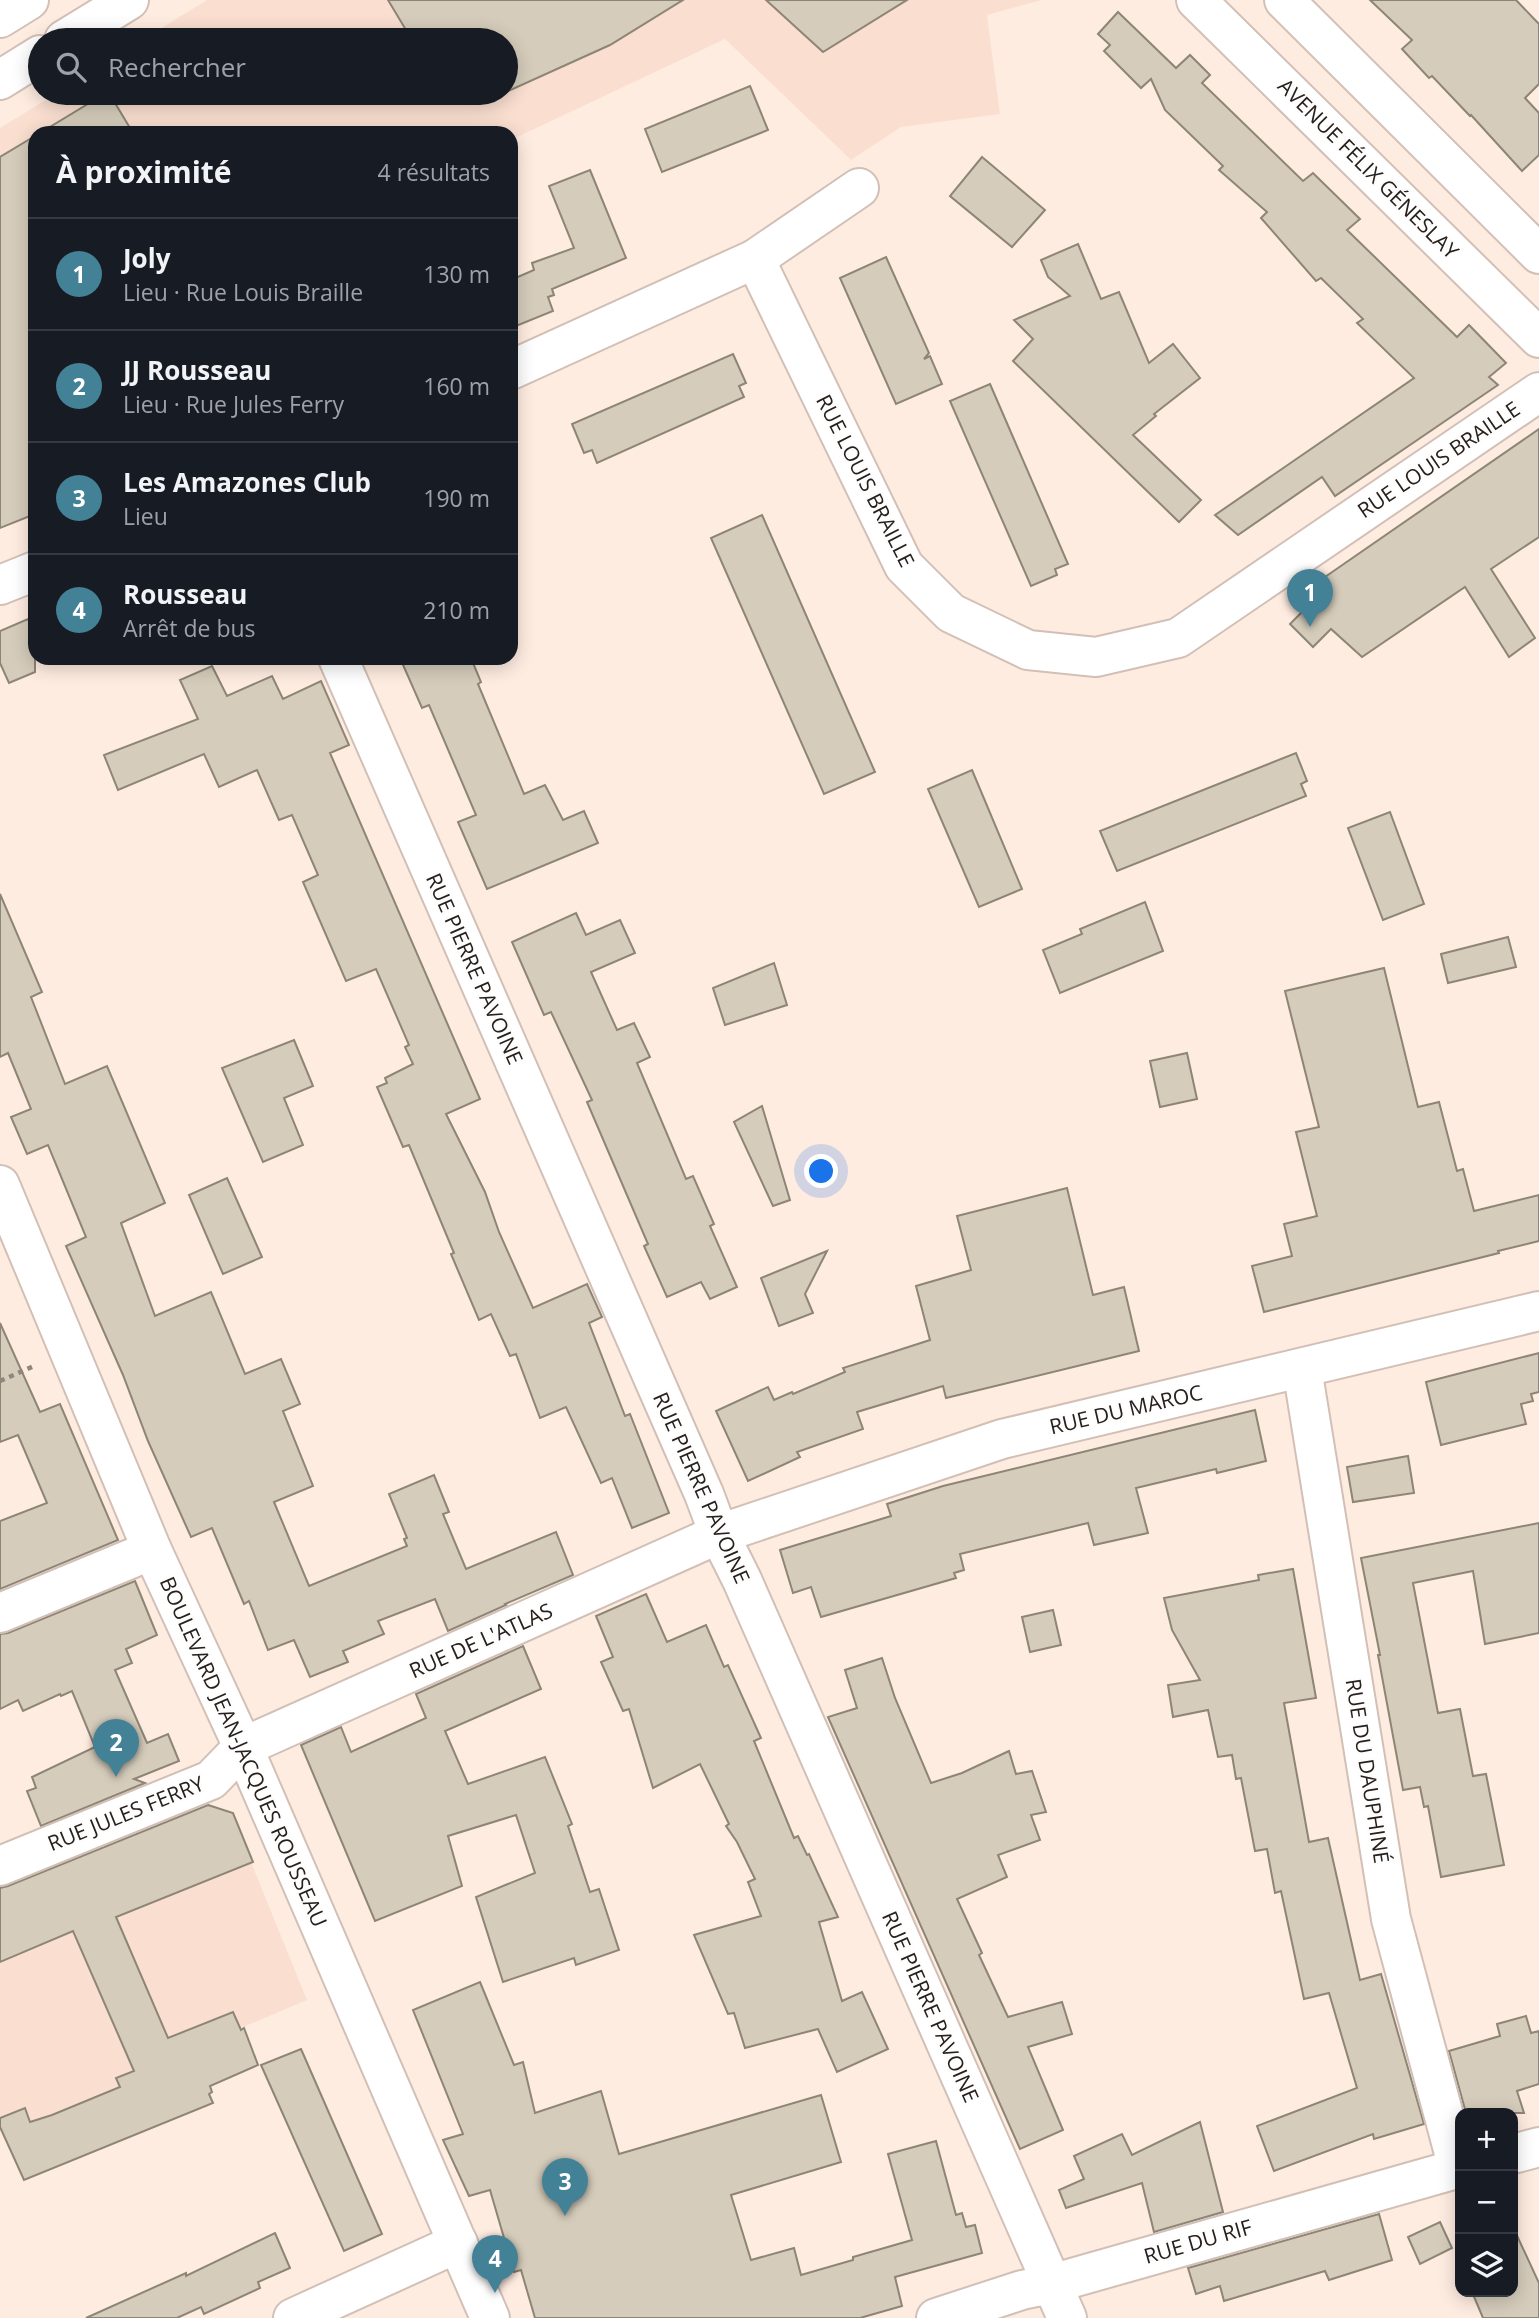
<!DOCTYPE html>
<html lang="fr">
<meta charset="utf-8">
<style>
:root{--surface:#171b24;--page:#20242c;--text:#f1f3f6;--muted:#9ea1a6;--line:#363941;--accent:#438197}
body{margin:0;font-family:"Open Sans",sans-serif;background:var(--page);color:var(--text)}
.controls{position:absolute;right:21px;bottom:21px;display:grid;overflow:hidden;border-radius:14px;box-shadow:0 4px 18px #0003}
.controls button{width:63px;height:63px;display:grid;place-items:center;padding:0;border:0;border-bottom:2px solid var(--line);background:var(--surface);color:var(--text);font:35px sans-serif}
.you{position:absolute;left:822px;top:1172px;width:24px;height:24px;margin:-18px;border:5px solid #fff;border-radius:50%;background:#1a73e8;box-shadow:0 0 0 10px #1a73e833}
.badge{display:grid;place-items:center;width:46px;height:46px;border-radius:50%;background:var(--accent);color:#fff;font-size:23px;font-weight:700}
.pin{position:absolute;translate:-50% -58px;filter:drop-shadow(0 2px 4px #0008)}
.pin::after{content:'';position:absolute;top:37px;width:24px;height:21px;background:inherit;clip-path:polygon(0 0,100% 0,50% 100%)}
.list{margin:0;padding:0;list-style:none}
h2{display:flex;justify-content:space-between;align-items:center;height:91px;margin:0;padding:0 28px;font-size:30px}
h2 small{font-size:23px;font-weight:400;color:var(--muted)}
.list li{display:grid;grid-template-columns:46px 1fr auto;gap:21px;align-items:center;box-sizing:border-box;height:112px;padding:0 28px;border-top:2px solid var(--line)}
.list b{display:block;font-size:26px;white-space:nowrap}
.list p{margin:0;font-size:23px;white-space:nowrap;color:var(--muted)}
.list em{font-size:23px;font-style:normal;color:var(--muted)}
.icon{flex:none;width:38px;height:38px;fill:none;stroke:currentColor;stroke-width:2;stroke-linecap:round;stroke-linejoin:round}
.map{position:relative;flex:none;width:1539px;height:2318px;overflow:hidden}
.search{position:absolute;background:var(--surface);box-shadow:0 4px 18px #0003;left:28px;top:28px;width:490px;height:77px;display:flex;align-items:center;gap:18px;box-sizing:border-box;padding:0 24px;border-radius:38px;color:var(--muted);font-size:26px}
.panel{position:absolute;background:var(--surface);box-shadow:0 4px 18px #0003;left:28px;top:126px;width:490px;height:539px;border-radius:21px}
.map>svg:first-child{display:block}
.built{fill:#fadfd0}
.building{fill:#d5ccbb;stroke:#8d8575;stroke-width:2}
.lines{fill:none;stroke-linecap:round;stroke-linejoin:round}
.minor-casing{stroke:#d2c0b6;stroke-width:42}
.major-casing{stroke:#d2c0b6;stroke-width:42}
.path{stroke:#92857e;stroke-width:4.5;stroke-dasharray:5 5;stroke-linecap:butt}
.minor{stroke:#fff;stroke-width:38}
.major{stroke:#fff;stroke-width:38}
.labels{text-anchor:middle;stroke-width:5;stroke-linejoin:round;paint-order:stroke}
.street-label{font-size:21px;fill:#27201c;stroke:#fdfdfd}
</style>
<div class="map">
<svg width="1539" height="2318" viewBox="0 0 1539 2318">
<rect width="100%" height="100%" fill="#ffece1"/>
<g class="built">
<polygon points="207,0 1042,0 987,15 1000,114 901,127 851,160 725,39 511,140 511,133 35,133 35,336 0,348 0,128 57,93 506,93 506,40 142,40"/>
<polygon points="209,1805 231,1813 307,2000 137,2072 158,2125 24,2180 0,2129 0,1893 46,1870"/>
</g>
<g class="building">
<polygon points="388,0 683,0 610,45 506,92 506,40 412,40"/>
<polygon points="766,0 907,0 823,52"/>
<polygon points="1370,0 1516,0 1539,24 1539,84 1525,98 1539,113 1539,155 1522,171 1471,115 1470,116 1432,76 1429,78 1402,49 1412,40"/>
<polygon points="1118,12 1176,68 1190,55 1210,75 1202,83 1303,181 1313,173 1360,219 1347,230 1457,337 1469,325 1506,363 1489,377 1498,385 1335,496 1322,477 1238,535 1215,515 1414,378 1357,323 1363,319 1321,278 1316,281 1261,218 1267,212 1219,170 1223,166 1165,110 1151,79 1141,88 1104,51 1110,45 1098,34"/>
<polygon points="750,86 768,130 662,172 645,129"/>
<polygon points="106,93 109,93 133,133 40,133"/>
<polygon points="35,136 35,514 0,528 0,157"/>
<polygon points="982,157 1045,210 1012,247 950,196"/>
<polygon points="590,170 626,258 552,289 554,295 548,297 553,311 511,328 511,280 534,270 532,263 574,248 549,186"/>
<polygon points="1078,244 1101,299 1119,292 1149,363 1173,344 1200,378 1154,414 1156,416 1133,435 1201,500 1179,522 1013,361 1033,339 1014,320 1070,296 1048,277 1041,260"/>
<polygon points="886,257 929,353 924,359 930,356 942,384 896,404 840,278"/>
<polygon points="733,354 746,383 739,386 744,397 597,463 592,450 584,453 572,424"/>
<polygon points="990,384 1068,564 1055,569 1057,575 1031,586 950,401"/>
<polygon points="1539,429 1539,537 1491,569 1535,638 1509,657 1465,587 1362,657 1331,629 1313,647 1290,624 1307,607 1296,597"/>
<polygon points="762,515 875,772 824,794 711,538"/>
<polygon points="28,619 35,635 35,672 9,683 0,663 0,631"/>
<polygon points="400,658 471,658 481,682 478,684 524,794 545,785 563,820 584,811 598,843 487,889 458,822 476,815 429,705 422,708"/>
<polygon points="212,666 227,696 272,676 283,699 321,681 349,745 330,753 480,1099 446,1114 485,1192 499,1232 533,1308 587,1284 602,1317 589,1323 625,1416 630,1414 669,1513 632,1528 612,1478 601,1483 566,1407 540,1418 516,1354 510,1356 491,1314 479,1320 451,1254 454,1253 409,1145 403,1147 377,1087 387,1083 385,1078 413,1064 405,1047 409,1045 376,969 346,981 303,882 318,875 292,815 279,820 257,770 219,787 204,754 118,790 104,755 198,719 180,680"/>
<polygon points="1296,753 1307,781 1301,784 1306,796 1117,871 1100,831"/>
<polygon points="972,770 1022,889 979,907 928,789"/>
<polygon points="1390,812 1424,904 1383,920 1348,828"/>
<polygon points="0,894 42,992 31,997 65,1084 107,1066 165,1203 121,1223 155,1316 211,1292 245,1374 281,1359 300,1404 283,1411 313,1486 274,1502 309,1586 407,1546 404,1539 407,1538 389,1494 434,1475 449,1512 443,1514 466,1569 556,1532 573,1575 505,1604 506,1605 448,1631 435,1599 378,1621 384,1634 343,1651 348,1662 310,1677 294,1640 268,1650 249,1601 244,1604 212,1528 191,1537 148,1441 123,1375 66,1246 86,1237 48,1145 27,1154 11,1117 31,1109 8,1053 0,1057"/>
<polygon points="1145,902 1163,951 1060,993 1043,950 1082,934 1080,929"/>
<polygon points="576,913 586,935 620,920 635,953 591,972 617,1030 634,1023 650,1057 637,1063 686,1179 693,1176 714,1224 710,1226 737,1287 710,1299 701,1282 667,1297 644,1246 648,1244 587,1102 592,1100 551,1012 544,1015 512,942"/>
<polygon points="1508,937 1516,967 1448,983 1441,954"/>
<polygon points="774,963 787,1005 725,1025 713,988"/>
<polygon points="1384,968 1418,1107 1439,1102 1457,1171 1463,1169 1474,1211 1539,1195 1539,1241 1498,1251 1499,1253 1264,1312 1252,1266 1292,1256 1284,1224 1317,1216 1296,1132 1319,1127 1285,991"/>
<polygon points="294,1040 313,1086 284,1098 303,1145 263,1162 222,1068"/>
<polygon points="1187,1053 1197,1099 1160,1107 1150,1061"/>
<polygon points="762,1106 790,1200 773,1206 734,1122"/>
<polygon points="227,1178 262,1257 223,1274 189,1195"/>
<polygon points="1067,1188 1093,1295 1124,1287 1139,1351 946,1398 943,1386 857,1412 863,1429 797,1452 800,1457 748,1481 716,1411 768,1387 774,1400 792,1392 793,1394 845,1372 843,1368 930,1340 916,1286 971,1270 957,1216"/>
<polygon points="827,1251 805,1294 813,1313 779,1326 761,1278"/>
<polygon points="0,1323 40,1412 60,1404 118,1540 0,1589 0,1521 47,1503 18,1435 0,1442"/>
<polygon points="1539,1353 1539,1392 1531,1394 1533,1401 1521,1404 1526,1424 1441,1445 1426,1382"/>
<polygon points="1255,1410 1266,1461 1217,1473 1216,1469 1136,1488 1148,1533 1094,1545 1088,1523 960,1554 964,1570 954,1573 956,1578 821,1617 811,1587 793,1593 780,1550 891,1516 887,1504 943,1486"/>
<polygon points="1408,1456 1414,1493 1353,1502 1347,1467"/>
<polygon points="1539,1523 1539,1633 1485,1644 1473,1571 1413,1583 1438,1713 1460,1709 1473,1776 1486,1774 1504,1865 1441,1877 1428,1806 1424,1807 1420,1787 1403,1790 1378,1655 1380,1655 1361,1558"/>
<polygon points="1293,1569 1316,1698 1284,1703 1309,1842 1328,1838 1360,1980 1381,1974 1424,2124 1374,2139 1373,2134 1274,2171 1257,2126 1357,2088 1329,1993 1304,1999 1281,1891 1275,1893 1267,1849 1255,1851 1241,1778 1236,1779 1232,1755 1218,1757 1208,1710 1173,1717 1168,1685 1200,1680 1172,1630 1164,1598 1259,1580 1258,1575"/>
<polygon points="135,1581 157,1635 126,1649 132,1663 115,1670 147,1743 168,1734 179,1761 134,1779 145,1783 41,1826 27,1791 36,1788 32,1777 95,1747 72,1691 61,1696 60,1694 23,1711 18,1700 0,1709 0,1634 8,1633"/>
<polygon points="646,1594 667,1642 706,1625 724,1667 728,1665 761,1738 754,1741 794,1838 798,1836 807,1855 809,1854 838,1917 819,1922 842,2001 862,1992 888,2049 837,2072 818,2029 745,2048 734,2013 728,2014 694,1935 761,1916 748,1882 755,1879 737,1842 726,1826 729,1824 700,1764 653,1788 629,1709 623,1711 601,1662 613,1657 596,1616"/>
<polygon points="1053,1610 1061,1645 1030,1652 1022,1617"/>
<polygon points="523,1646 541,1689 445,1731 468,1784 545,1757 572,1824 568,1826 590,1892 599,1889 619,1950 576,1965 574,1958 503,1982 476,1897 535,1873 516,1815 448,1836 462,1886 375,1921 301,1745 341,1727 351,1752 426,1718 416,1694"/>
<polygon points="882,1658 895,1698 931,1783 962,1773 1009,1751 1016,1774 1032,1771 1046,1812 1031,1815 1040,1840 998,1855 1007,1877 957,1899 982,1953 979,1955 1008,2017 1062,2002 1072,2034 1028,2047 1063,2130 1020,2149 828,1717 857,1708 845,1670"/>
<polygon points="208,1805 233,1813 253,1862 116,1917 168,2038 233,2012 241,2030 244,2028 258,2065 210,2086 212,2092 209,2094 213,2103 24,2180 0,2127 0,2118 25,2108 30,2122 52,2115 120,2087 116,2078 134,2071 73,1931 0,1962 0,1888 8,1886"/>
<polygon points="480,1982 514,2065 523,2062 535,2113 601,2091 619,2154 821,2095 841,2162 731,2195 751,2260 794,2248 801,2275 853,2260 853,2257 912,2240 888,2154 936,2141 956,2215 962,2213 966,2227 975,2225 982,2253 895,2277 902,2306 860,2318 535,2318 521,2270 514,2272 490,2190 469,2196 443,2140 463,2134 413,2010"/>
<polygon points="1526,2016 1531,2033 1539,2031 1539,2084 1517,2091 1524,2113 1466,2113 1449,2051 1500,2036 1497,2024"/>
<polygon points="301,2049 382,2234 344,2251 261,2065"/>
<polygon points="1200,2122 1223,2212 1154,2232 1142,2183 1066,2208 1059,2190 1084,2179 1074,2156 1122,2134 1132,2155"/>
<polygon points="1379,2214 1392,2260 1329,2280 1325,2271 1224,2301 1220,2286 1196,2294 1188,2268"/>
<polygon points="1440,2222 1452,2248 1420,2264 1408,2237"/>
<polygon points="1513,2227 1539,2283 1539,2318 1483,2318 1472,2292 1513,2292"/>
<polygon points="275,2233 290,2268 258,2282 260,2288 204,2314 201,2307 177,2318 86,2318 186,2273 186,2276"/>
</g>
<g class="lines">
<g class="minor-casing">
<g id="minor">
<polyline points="755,259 904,566 951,613 1028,650 1096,657 1178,638 1539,392"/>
<polyline points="511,370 755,259 859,188"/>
<polyline points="0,585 35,571"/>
<polyline points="338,658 704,1494 719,1534 742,1580 1067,2318"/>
<polyline points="0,1185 152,1550 243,1747 490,2318"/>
<polyline points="1302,1368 1391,1919 1458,2168"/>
<polyline points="0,1613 152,1550"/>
<polyline points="0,1866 211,1780 243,1747 719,1534 1002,1439 1539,1311"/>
<polyline points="1513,2154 1539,2147"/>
<polyline points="293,2318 458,2243"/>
<polyline points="936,2318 1022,2290 1051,2284 1460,2168"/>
</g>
</g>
<g class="major-casing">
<g id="major">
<polyline points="1196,0 1539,338"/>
<polyline points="1284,0 1539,254"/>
<polyline points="0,18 29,0"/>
<polyline points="64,40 129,0"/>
<polyline points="0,80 40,55"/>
</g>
</g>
<polyline class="path" points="0,1381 34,1366"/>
<use href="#minor" class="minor"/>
<use href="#major" class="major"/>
</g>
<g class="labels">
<g class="street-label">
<text transform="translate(1368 169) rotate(45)" y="7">AVENUE FÉLIX GÉNESLAY</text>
<text transform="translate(1439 460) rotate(-34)" y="7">RUE LOUIS BRAILLE</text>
<text transform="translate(865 481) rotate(63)" y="7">RUE LOUIS BRAILLE</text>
<text transform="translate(474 969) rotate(66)" y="7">RUE PIERRE PAVOINE</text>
<text transform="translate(1126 1410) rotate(-13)" y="7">RUE DU MAROC</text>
<text transform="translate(701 1488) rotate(66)" y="7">RUE PIERRE PAVOINE</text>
<text transform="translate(481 1641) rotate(-24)" y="7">RUE DE L'ATLAS</text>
<text transform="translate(243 1752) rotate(66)" y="7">BOULEVARD JEAN-JACQUES ROUSSEAU</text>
<text transform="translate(1367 1771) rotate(81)" y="7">RUE DU DAUPHINÉ</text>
<text transform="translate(126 1814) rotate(-22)" y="7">RUE JULES FERRY</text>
<text transform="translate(930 2007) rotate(66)" y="7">RUE PIERRE PAVOINE</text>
<text transform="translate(1198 2242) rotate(-16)" y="7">RUE DU RIF</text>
</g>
</g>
</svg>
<div class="controls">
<button>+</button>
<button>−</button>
<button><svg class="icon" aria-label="layers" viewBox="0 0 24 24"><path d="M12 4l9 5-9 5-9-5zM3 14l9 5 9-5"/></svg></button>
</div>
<div class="you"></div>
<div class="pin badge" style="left:1310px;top:627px">1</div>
<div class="pin badge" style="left:116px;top:1777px">2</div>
<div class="pin badge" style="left:565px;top:2216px">3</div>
<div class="pin badge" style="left:495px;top:2293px">4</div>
<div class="search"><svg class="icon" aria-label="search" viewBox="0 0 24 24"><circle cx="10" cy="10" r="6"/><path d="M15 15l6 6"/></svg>Rechercher</div>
<section class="panel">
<h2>À proximité<small>4 résultats</small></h2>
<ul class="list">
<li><span class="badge">1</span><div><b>Joly</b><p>Lieu · Rue Louis Braille</p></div><em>130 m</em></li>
<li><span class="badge">2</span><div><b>JJ Rousseau</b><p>Lieu · Rue Jules Ferry</p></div><em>160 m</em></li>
<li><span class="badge">3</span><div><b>Les Amazones Club</b><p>Lieu</p></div><em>190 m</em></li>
<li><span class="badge">4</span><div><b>Rousseau</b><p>Arrêt de bus</p></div><em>210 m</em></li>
</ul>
</section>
</div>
